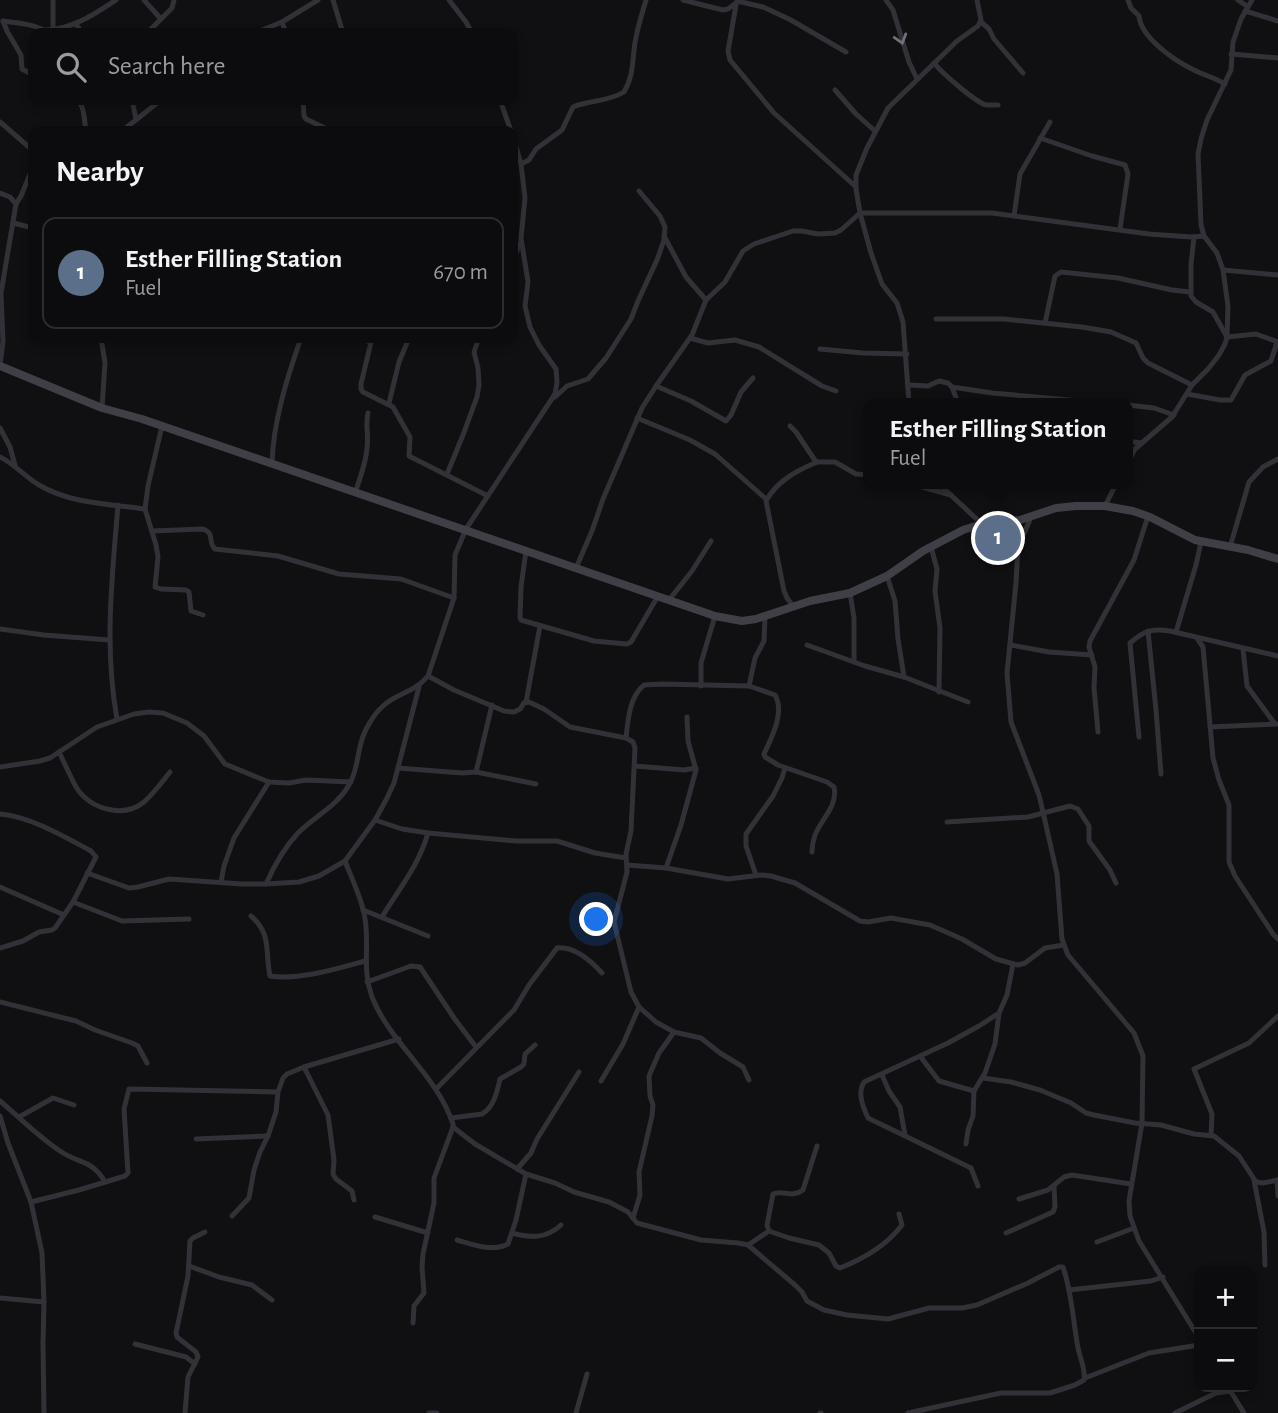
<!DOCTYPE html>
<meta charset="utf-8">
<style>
:root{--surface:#0c0c0e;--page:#1a1a1c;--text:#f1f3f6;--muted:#9a9b9e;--line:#2c2c2e;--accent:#8c9099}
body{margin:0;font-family:"Alegreya Sans",sans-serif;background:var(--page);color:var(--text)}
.controls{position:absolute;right:21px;bottom:21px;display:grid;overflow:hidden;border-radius:14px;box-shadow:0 4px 10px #0003}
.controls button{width:63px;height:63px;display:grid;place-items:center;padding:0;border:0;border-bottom:2px solid var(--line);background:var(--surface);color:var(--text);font:35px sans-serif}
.you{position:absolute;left:597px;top:920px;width:24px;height:24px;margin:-18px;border:5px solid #fff;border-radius:50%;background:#1a73e8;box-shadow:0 0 0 10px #1a73e833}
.badge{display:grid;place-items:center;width:46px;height:46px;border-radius:50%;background:var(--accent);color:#fff;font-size:23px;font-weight:700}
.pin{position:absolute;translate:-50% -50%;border:4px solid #fff;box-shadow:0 2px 7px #0006}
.popup{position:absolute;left:863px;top:398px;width:270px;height:91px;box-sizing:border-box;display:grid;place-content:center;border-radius:14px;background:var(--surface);filter:drop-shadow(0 2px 5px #0005);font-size:23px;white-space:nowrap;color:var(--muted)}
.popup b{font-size:26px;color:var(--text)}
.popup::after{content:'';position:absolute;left:50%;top:100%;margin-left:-14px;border:14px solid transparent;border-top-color:var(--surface)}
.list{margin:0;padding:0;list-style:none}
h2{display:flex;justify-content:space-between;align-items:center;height:91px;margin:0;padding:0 28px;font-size:30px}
h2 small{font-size:23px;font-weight:400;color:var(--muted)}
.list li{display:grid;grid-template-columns:46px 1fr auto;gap:21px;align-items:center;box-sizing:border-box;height:112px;margin:0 14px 14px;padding:0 14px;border:2px solid var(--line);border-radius:14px}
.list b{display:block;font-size:26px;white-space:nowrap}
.list p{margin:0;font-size:23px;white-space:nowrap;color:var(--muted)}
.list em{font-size:23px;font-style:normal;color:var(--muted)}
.icon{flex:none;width:38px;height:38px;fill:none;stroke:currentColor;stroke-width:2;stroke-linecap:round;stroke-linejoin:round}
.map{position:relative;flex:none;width:1278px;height:1413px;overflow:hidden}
.search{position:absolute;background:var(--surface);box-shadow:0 4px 10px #0003;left:28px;top:28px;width:490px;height:77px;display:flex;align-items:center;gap:18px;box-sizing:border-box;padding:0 24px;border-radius:14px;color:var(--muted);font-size:26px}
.panel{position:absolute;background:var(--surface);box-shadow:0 4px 10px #0003;left:28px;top:126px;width:490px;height:217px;border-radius:14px}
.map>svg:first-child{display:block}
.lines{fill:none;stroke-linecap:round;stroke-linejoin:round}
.street{stroke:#313137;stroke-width:5}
.secondary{stroke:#3f3f47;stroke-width:8}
.oneway{stroke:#6e707b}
</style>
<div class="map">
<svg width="1278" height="1413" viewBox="0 0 1278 1413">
<rect width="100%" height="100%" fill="#101012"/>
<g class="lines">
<g class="street">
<polyline points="53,0 53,30"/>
<polyline points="144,0 161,19"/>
<polyline points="333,0 343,33"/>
<polyline points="449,0 466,22 472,33"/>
<polyline points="683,0 723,10 728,9 736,3"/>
<polyline points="886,0 893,10 909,62 917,79"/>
<path d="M1128,0L1131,8L1139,16C1141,38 1175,61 1194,70C1204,75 1215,78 1225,84"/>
<polyline points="1238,0 1248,7"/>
<polyline points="737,1 763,7 789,19 846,52"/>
<polyline points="736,5 728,51 730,60 774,113 855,186"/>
<polyline points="1245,11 1278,21"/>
<polyline points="3,21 7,31 21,55 22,69 33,75"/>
<path d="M3,21C17,23 36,24 47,32"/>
<polyline points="282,22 286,33"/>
<polyline points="981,22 989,29 994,39 1023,73"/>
<polyline points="76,24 82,33"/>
<path d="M46,30C73,29 93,15 116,0"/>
<polyline points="147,33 172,8 174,0"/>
<polyline points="255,33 282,22 318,0"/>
<polyline points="1231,54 1278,58"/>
<path d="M934,63C942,73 974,101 986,105C987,105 996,105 998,105"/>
<polyline points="835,90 856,114 875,131"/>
<path d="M77,100C85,106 84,121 86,131"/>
<polyline points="132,100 136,119"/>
<polyline points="303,100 304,116 306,119 331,131"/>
<polyline points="500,100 511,131"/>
<polyline points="0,122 30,148 33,152"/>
<polyline points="122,131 161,100"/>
<polyline points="1040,138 1092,156 1125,165 1128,174 1120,229"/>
<path d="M521,164L529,160L536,149L562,130L573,107C589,100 608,102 624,92C634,76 632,60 635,43C637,29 642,14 646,0"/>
<polyline points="0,193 10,197 16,204 1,293 3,341 0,366"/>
<polyline points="16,204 21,196 33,167"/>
<polyline points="1014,216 1020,174 1050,122"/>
<polyline points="13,223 33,228"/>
<polyline points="664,236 686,277 706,300"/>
<polyline points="1194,237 1191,264 1191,296 1196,302 1213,312 1227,337 1256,334 1278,342"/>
<polyline points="513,257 517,251 518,244"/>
<polyline points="1223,270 1278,275"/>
<polyline points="936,319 1004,319 1082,327 1111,332 1136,343 1143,358 1148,363 1192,385"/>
<polyline points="1045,323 1055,276 1061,272 1118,278 1172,290 1190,292"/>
<polyline points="101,338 105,363 102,408"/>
<polyline points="357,338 371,342"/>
<polyline points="372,338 361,384 361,389 363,392 393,407 410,437 409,456 488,496"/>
<polyline points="690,338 708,343 735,340 759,347 822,386 836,391"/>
<polyline points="820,349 863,353 907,354"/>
<polyline points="909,385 928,386 939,381 948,383 952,387 958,403"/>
<polyline points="656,386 691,401 726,421 731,415 741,392 753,378"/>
<polyline points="952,387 992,393 1104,403"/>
<polyline points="1187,394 1220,400 1231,400 1245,375 1271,361 1277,342"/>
<polyline points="555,397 567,386 588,379 606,358 631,319 638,301 657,260 664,240 665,227 660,216 639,191"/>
<polyline points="389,403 399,362 409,338"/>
<polyline points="909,403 903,322 897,303 882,284 871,253 860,213 856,189 856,175 867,148 888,108 957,41 978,26 981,20 977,0"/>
<polyline points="1128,405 1154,408 1174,415"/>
<polyline points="637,418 690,440 715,454 766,499"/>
<polyline points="162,426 148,486 145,509 156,545 158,557 155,587 161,589 186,590 189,592 191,611 203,615"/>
<polyline points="790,426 796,432 816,462 835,462 856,474 869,475"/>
<polyline points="0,428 10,447 15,465"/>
<polyline points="1128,441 1141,443"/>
<path d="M0,457C15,464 25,477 39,485C71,504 110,504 145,509"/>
<polyline points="1128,462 1135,449 1172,417 1192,385 1208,369 1219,355 1225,344 1227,337 1228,306 1223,270 1217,253 1204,236 1201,225 1198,154 1201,139 1207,120 1231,70 1233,42 1241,19 1252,0"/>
<path d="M272,464C273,422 287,378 301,338"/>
<polyline points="447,474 463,435 477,397 479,385 478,368 474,352 479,338"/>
<polyline points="911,484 951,495"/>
<polyline points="939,484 982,524"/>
<path d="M355,493C360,478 366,463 367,448C369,435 365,425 368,413"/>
<polyline points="1105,506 1116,484"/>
<polyline points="1010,521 1016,535 1018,546 1016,583 1007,673 1011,722 1039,795 1043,812 1057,874 1062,939 1068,955 1134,1033 1143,1056 1142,1123 1129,1201 1130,1216 1139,1241 1199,1338"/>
<path d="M152,531L203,529C216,534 207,542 215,549L278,556L339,574L401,579L454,598"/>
<polyline points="1019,545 1032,515"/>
<polyline points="931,547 937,569 935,591 940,628 939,692"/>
<polyline points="1230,547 1249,482 1263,467 1278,459"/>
<polyline points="526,551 521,587 520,617 521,620 594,641 627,644 631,642 658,596"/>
<polyline points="576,568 592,531 603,499 642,408 656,386 692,335 706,300 725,282 743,251 754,244 793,231 802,231 818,234 835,233 841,230 860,213 992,213 1149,234 1191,237 1204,236"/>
<polyline points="887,576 895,601 898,639 904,677"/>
<polyline points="850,593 854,618 854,662"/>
<polyline points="669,600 692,571 711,541"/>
<path d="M793,606L787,598L784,591L766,501C777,481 796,471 817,462"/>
<polyline points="0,629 44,635 109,640"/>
<polyline points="1148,631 1156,710 1161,774"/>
<polyline points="1176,632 1196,565 1201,542"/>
<polyline points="1197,638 1203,647 1213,758 1219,780 1229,805 1229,862 1235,876 1273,934 1278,939"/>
<polyline points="807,645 865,666 904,677 968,702"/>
<polyline points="1011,645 1049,652 1092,655"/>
<polyline points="1243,649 1247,686 1275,724"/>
<polyline points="428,676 454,690 504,711 514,712 520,709 524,703 529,702 544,709 570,727 626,738 633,742 635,748 631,831 626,854 627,872 614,922 631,992 639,1007 656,1022 674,1032 701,1038 720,1053 743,1067 749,1080"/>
<polyline points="701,686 701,663 715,616"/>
<polyline points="749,686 755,658 764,641 765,617"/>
<polyline points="526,702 540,626"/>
<path d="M117,719C104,647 112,578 118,505"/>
<polyline points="1210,727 1277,724"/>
<polyline points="1098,732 1094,688 1095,667 1089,647 1090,641 1134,560 1148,516"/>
<path d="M1139,737L1130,643C1144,631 1151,628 1170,631L1278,656"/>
<path d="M626,738C628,721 629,697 644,685L662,684L749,686L775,695C785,712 772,737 764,754L765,757L778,765L827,782L834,787C838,806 822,818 815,835C813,841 812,846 812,852"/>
<path d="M59,752C65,764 70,776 76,787C90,809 123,819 144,802C154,793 162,782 170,772"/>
<polyline points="635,766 684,770 696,768"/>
<polyline points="0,767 40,761 50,758 97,727 134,714 149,712 163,713 187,723 204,736 225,764 269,782 289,783 306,780 351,782"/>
<polyline points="398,768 462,773 476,772 536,784"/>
<polyline points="476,772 492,705"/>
<path d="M0,814C29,816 65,837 91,851L96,857L73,902L55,928L52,930L39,932L23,941L0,948"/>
<polyline points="375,820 402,829 428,833 516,841 557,841 595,853 626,858"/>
<polyline points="947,822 1028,817 1070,806 1078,809 1089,826 1089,841 1110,870 1116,883"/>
<path d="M345,861C353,882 365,905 366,928C368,953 363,972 372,997C390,1043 437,1075 453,1124V1127L434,1178V1203L423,1254L422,1267L424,1293L414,1306L413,1323"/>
<polyline points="627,865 666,868 728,879 761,875 771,876 795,883 860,921 868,922 891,918 930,925 962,939 996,959 1018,965 1025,963 1045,948 1064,945"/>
<polyline points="666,868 681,825 696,770 688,741 687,717"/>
<polyline points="87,873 129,888 138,887 169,879 242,884 266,884 299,882 319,876 345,861 375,820 386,800 394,783 419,687"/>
<polyline points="756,875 746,846 746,834 773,796 782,778 785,768"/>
<polyline points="221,882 224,866 234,838 269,782"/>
<path d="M266,884C274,866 285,847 298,833C315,816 337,806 349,785C357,772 357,757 361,743C364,730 374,714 383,706C397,693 414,693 428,676L454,598L455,555L466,529L555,394L557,382L556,369L539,345L530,327L525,306L528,282L521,238L525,198L521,164L513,137"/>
<polyline points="0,887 64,915"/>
<polyline points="73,902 122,921 189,919"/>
<polyline points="363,910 428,936"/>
<path d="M251,916C272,934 265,952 270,976C297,981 339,968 365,961"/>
<path d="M382,917C399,889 419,865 428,833"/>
<polyline points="367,982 411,966 420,967 454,1018 476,1047"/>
<polyline points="0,1002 76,1021 95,1030 132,1043 138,1046 147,1063"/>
<polyline points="920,1056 939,1081 974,1091"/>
<polyline points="304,1067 328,1115 334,1160 333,1174 336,1179 352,1191 354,1200"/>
<polyline points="882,1075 889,1091 900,1107 905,1135"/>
<polyline points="983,1078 1011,1082 1040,1090 1071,1103 1086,1113 1094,1115 1135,1123 1161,1125 1194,1134 1214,1136 1239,1156 1256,1182 1263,1183 1278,1180"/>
<polyline points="601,1081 623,1044 639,1007"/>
<path d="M436,1089L514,1010L529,985L557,948C575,946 591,961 602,973"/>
<path d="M0,1101C20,1118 39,1137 60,1151C79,1164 93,1160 105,1182"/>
<polyline points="0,1116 8,1143 31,1202 42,1253 44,1302 43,1343 44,1413"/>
<polyline points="19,1117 53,1098 74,1105"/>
<path d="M451,1118L482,1114C494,1107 497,1092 500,1079L521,1067L524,1064L525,1054L535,1045"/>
<path d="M453,1127L475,1144L526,1174L555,1183L574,1192L609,1202L628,1212L637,1223L701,1240L738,1243L748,1245L795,1285L802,1292L807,1301L824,1310L847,1315L888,1319L929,1308H962L977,1305L1028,1283L1059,1267H1063C1072,1293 1073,1321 1078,1348C1080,1358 1086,1370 1084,1380L1075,1385L1050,1393H1001L908,1413"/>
<polyline points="1211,1135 1212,1114 1194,1069 1249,1043 1278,1016"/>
<polyline points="196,1139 268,1136"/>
<polyline points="966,1144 968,1130 973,1116 974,1091 985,1073 995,1044 999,1013"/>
<path d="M817,1146L803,1190C791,1199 783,1189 773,1194L767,1225L769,1231L789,1238L819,1245L829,1253L836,1266L840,1268C863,1259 887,1245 902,1225L899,1214"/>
<polyline points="517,1169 531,1153 537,1139 579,1072"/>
<polyline points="1254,1180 1264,1232 1265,1265"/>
<polyline points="1277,1180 1278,1196"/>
<path d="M978,1186L971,1168L868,1118C863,1107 857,1093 864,1082L948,1043L979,1026L999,1013L1007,995L1013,964"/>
<polyline points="1019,1199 1048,1190 1064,1177 1072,1175 1131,1184"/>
<polyline points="31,1202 79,1190 125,1176 128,1173 124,1109 129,1089 278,1092"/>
<polyline points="232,1216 249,1198 254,1170 260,1152 268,1136 276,1112 278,1092 283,1078 287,1074 304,1067 399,1039"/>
<polyline points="375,1217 428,1233"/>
<polyline points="633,1218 640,1195 639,1172 652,1116 653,1105 650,1096 649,1076 659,1053 674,1032"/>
<path d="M512,1233C530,1238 546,1239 561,1225"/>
<polyline points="1006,1233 1053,1212 1055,1207 1054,1186"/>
<path d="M457,1240C474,1245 492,1252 508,1244L516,1220L526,1174"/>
<polyline points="1097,1242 1134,1228"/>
<polyline points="748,1245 769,1231"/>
<polyline points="189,1266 219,1277 252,1285 272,1300"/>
<polyline points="1069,1290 1151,1281 1163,1277"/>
<polyline points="0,1298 44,1302"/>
<polyline points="135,1344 186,1357 195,1364"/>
<polyline points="1085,1378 1149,1353 1199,1345"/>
<polyline points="1228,1387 1244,1413"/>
<polyline points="185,1413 188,1377 198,1357 196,1352 177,1337 176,1333 188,1276 190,1241 193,1238 205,1232"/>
<polyline points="429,1413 437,1413"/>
<polyline points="576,1413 587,1374"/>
<polyline points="820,1413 821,1413"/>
<polyline points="1175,1413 1216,1393 1231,1391"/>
</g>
<polyline class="secondary" points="0,366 102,408 142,419 715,616 742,621 756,619 810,601 850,593 887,576 923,551 963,530 982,524 1020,520 1056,508 1076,506 1105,506 1133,511 1150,517 1195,540 1248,550 1278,559"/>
</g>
<defs><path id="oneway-chevron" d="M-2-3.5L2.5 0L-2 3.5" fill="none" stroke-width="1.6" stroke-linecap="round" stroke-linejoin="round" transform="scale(1.75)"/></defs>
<use class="oneway" href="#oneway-chevron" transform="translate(901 39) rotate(73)"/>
</svg>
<div class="controls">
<button>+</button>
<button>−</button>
</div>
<div class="you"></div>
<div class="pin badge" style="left:998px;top:538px;background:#5c6f8a">1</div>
<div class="popup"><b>Esther Filling Station</b>Fuel</div>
<div class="search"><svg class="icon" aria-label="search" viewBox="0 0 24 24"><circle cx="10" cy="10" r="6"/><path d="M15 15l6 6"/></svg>Search here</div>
<section class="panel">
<h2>Nearby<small></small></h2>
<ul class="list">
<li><span class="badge" style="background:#5c6f8a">1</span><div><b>Esther Filling Station</b><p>Fuel</p></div><em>670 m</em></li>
</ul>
</section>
</div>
